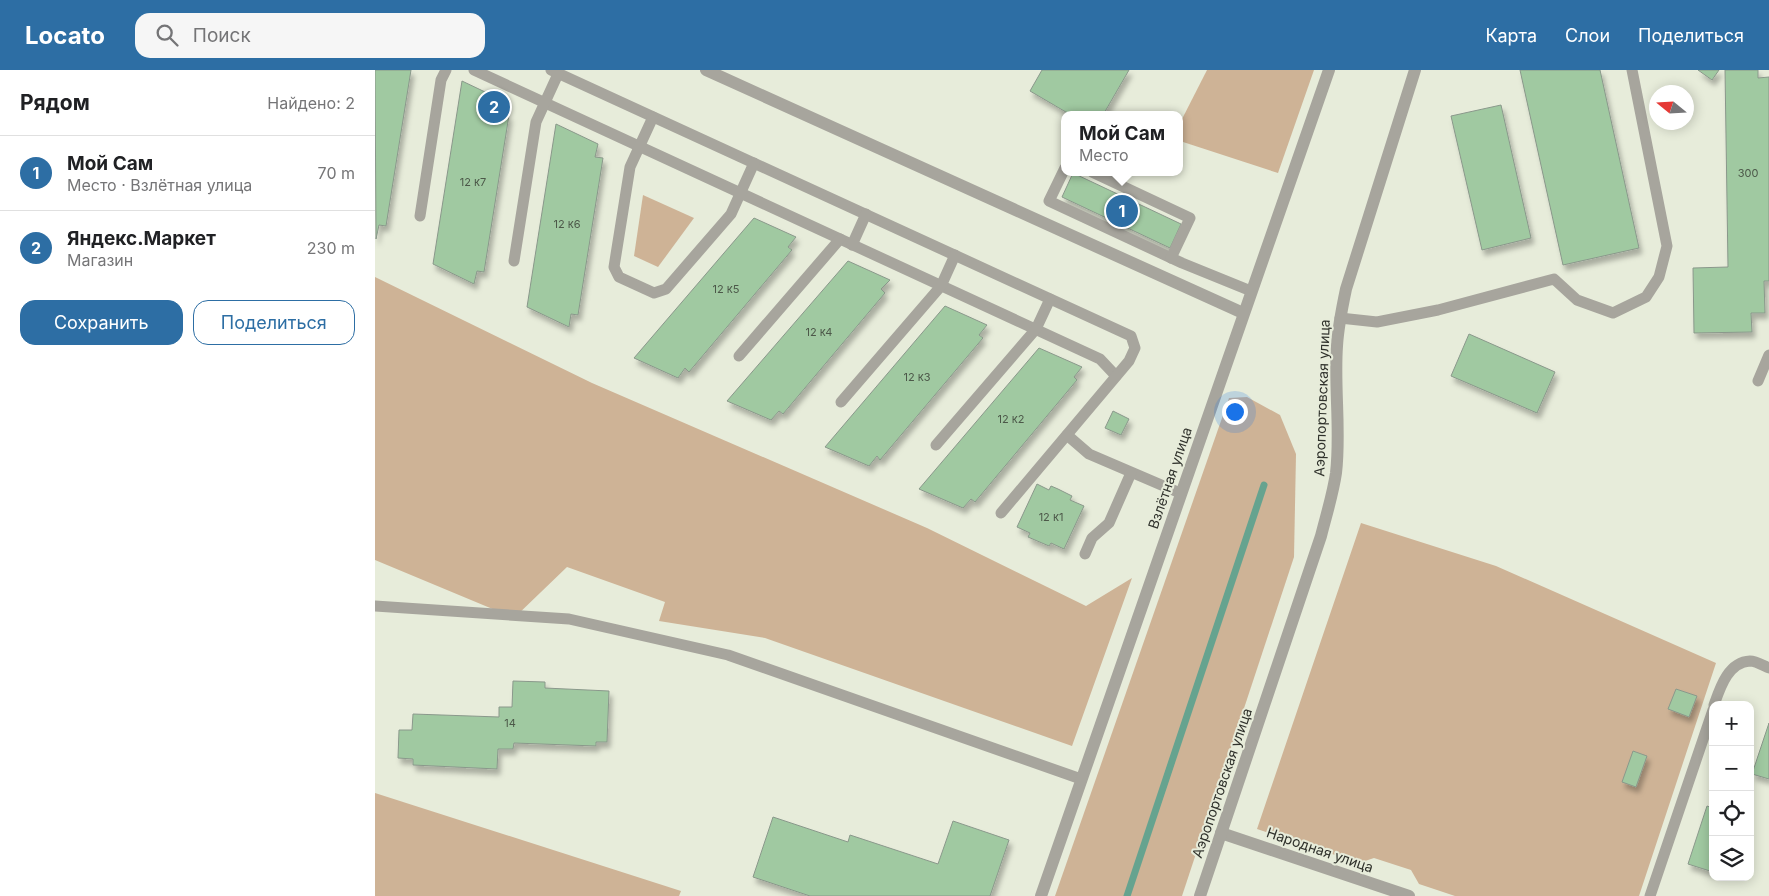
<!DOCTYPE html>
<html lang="ru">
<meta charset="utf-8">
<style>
:root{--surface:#fff;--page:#f6f6f6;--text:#202124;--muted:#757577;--line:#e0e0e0;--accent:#2d6ea4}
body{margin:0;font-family:Inter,sans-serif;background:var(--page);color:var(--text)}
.controls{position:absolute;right:15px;bottom:15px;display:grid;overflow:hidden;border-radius:10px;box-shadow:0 2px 12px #0003}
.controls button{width:45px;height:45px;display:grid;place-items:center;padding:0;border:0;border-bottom:1px solid var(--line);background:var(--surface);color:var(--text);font:25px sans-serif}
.compass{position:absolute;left:1274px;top:15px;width:45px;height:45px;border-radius:50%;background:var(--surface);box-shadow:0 2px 12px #0003;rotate:288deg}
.you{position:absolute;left:859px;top:341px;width:18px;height:18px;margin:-12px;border:4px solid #fff;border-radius:50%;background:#1a73e8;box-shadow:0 0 0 8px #1a73e833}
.badge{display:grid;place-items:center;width:32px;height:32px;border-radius:50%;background:var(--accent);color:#fff;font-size:16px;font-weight:700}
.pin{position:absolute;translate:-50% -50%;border:2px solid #fff;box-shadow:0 1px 5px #0006}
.popup{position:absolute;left:686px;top:41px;width:122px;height:65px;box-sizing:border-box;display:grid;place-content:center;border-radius:10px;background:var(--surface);filter:drop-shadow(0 1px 4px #0005);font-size:16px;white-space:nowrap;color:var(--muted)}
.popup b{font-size:19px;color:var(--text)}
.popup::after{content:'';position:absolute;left:50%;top:100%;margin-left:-10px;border:10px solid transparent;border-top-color:var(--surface)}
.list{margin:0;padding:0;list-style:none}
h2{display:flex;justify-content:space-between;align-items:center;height:65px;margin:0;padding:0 20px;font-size:21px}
h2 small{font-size:16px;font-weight:400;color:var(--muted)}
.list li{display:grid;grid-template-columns:32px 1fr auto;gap:15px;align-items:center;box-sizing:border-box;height:75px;padding:0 20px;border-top:1px solid var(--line)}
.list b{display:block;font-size:19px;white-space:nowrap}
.list p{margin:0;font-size:16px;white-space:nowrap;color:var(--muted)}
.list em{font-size:16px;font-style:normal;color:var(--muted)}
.actions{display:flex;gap:10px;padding:15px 20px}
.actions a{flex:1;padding:11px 0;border:1px solid var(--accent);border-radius:15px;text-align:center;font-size:18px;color:var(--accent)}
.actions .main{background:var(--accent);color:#fff}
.icon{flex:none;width:28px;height:28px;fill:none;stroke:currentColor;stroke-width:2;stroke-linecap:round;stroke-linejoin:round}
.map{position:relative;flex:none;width:1394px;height:826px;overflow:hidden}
header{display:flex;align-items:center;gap:30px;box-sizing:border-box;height:70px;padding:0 25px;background:var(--accent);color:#fff}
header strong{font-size:24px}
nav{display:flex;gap:28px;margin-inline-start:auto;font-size:18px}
.search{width:350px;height:45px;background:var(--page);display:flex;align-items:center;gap:12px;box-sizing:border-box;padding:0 18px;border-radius:15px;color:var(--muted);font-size:19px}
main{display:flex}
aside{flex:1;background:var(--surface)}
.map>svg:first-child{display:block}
.green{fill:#ceb396}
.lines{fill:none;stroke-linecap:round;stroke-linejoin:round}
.stream{stroke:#66a38f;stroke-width:7}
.building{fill:#a0c9a1;stroke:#8a988b;filter:url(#shadow)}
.service{stroke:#a7a59d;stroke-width:11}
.minor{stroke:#a7a59d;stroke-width:12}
.tertiary{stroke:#a7a59d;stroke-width:12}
.labels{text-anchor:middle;stroke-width:4;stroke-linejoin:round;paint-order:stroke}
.number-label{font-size:11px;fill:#4c5849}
.street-label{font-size:14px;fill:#30322c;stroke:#e7ecda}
</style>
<header>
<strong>Locato</strong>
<div class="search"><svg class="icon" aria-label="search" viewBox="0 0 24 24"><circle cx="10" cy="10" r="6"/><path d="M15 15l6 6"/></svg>Поиск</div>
<nav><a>Карта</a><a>Слои</a><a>Поделиться</a></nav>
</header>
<main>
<aside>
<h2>Рядом<small>Найдено: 2</small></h2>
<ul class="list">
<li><span class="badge">1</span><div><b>Мой Сам</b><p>Место · Взлётная улица</p></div><em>70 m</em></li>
<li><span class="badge">2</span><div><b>Яндекс.Маркет</b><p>Магазин</p></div><em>230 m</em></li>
</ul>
<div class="actions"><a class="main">Сохранить</a><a>Поделиться</a></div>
</aside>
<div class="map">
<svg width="1394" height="826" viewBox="0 0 1394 826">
<defs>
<filter id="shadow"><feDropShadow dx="3" dy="5.5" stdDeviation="2.5" flood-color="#0004"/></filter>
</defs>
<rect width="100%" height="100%" fill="#e7ecda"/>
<g class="green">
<polygon points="832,0 939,0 903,103 805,71 805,53"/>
<polygon points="268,125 319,148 283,197 259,186"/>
<polygon points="0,207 217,313 552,458 711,536 757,508 697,676 390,568 284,551 290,532 192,497 139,548 0,490"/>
<polygon points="872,327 905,345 921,384 919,487 807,826 680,826 854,328"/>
<polygon points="986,453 1121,496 1341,593 1264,826 1080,826 1044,814 1036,800 999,788 984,793 882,759"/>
<polygon points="0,723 306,821 304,826 0,826"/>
</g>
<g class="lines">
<polyline class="stream" points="752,826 889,415"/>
</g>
<g class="building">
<polygon points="0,0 36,0 11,156 4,155 1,169"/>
<polygon points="667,0 754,0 728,45 696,45 655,21"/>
<polygon points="1145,0 1225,0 1264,178 1188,195"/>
<polygon points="1323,0 1344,0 1337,10"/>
<polygon points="1350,0 1383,0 1383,8 1394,7 1394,211 1389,211 1390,243 1376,243 1377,262 1319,263 1318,198 1353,197"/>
<polygon points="87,11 129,31 126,44 134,45 109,202 102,201 99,214 58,194"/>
<polygon points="1126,35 1156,168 1107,180 1076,46"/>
<polygon points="181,54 223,74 220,87 228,88 203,245 196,244 194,257 152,237"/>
<polygon points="698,103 806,154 795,178 687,127"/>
<polygon points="379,148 421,167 413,177 417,180 314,302 310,298 303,308 259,288"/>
<polygon points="473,191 515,210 506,219 510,223 408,344 404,341 396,350 352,331"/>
<polygon points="570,236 612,255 604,265 608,268 505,390 502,386 494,396 450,377"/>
<polygon points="1094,264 1180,302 1162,343 1076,306"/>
<polygon points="664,278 707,297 699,307 702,310 600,432 596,429 588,438 544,419"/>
<polygon points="738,341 754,349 746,365 730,358"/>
<polygon points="662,414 674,420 676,416 683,419 697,426 695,430 709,436 689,479 676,473 674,476 653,467 655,463 642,457"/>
<polygon points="138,611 170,612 170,618 234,621 232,672 221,672 221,676 139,673 138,679 123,679 122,699 38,695 38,689 23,688 24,660 37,660 38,644 124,647 124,637 137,637"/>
<polygon points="1301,619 1322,626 1314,647 1293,639"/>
<polygon points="1394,653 1394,709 1377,704"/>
<polygon points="1258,681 1272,686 1261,717 1247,712"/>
<polygon points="1332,736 1338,738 1338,802 1313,794"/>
<polygon points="398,747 473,772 475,765 563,794 578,751 634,770 615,826 435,826 378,807"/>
</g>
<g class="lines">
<g class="service">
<polyline points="99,0 725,289 741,306"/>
<polyline points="176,0 756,266 760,278 754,291 626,443"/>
<polyline points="278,47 255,97 239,197 244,207 279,223 291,219 356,144 379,93"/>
<polyline points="690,98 674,131 807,193 876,221"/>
<polyline points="717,102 815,148 796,188"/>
<polyline points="45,146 66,10 71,0"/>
<polyline points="477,175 491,144"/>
<polyline points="139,191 161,52 183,4"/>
<polyline points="965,248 1002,252 1063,240 1179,209 1202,230 1238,243 1271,227 1284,207 1292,176 1257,0"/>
<polyline points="364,286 465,169"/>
<polyline points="1383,311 1394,285"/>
<polyline points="466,332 566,216 580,185"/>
<polyline points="692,365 714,384 805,423"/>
<polyline points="561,375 661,259 675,229"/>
<polyline points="710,484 717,468 734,453 756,403"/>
<polyline points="0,536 194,549 353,585 706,709"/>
<path d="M1339,635C1345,618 1353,592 1375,591C1381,591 1389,596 1394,598"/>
<polyline points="1275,826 1338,640"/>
</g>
<g class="minor">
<polyline points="331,0 868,243"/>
<polyline points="846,763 1034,826"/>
<polyline points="666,826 954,0"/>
</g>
<path class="tertiary" d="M825,826L946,466C951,446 958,424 961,403C966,361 959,318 962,276C963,257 967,238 971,219L1040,0"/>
</g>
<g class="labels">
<g class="number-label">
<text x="1373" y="107">300</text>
<text x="98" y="116">12 к7</text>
<text x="192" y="158">12 к6</text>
<text x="351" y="223">12 к5</text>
<text x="444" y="266">12 к4</text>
<text x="542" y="311">12 к3</text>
<text x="636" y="353">12 к2</text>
<text x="676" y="451">12 к1</text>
<text x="135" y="657">14</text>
</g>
<g class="street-label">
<text transform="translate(947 328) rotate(-88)" y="5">Аэропортовская улица</text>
<text transform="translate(795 408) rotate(-71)" y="5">Взлётная улица</text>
<text transform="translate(847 713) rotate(-71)" y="5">Аэропортовская улица</text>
<text transform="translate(945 780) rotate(19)" y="5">Народная улица</text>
</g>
</g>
</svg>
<div class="controls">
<button>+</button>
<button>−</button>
<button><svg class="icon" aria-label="locate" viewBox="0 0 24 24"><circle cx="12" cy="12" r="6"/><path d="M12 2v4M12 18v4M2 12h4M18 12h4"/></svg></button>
<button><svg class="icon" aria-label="layers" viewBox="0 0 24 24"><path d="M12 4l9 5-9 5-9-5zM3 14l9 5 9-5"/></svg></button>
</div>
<svg class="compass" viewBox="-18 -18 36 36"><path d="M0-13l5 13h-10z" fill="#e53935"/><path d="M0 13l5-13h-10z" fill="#757577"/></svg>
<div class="you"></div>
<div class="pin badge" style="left:747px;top:141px">1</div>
<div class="popup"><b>Мой Сам</b>Место</div>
<div class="pin badge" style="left:119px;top:37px">2</div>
</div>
</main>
